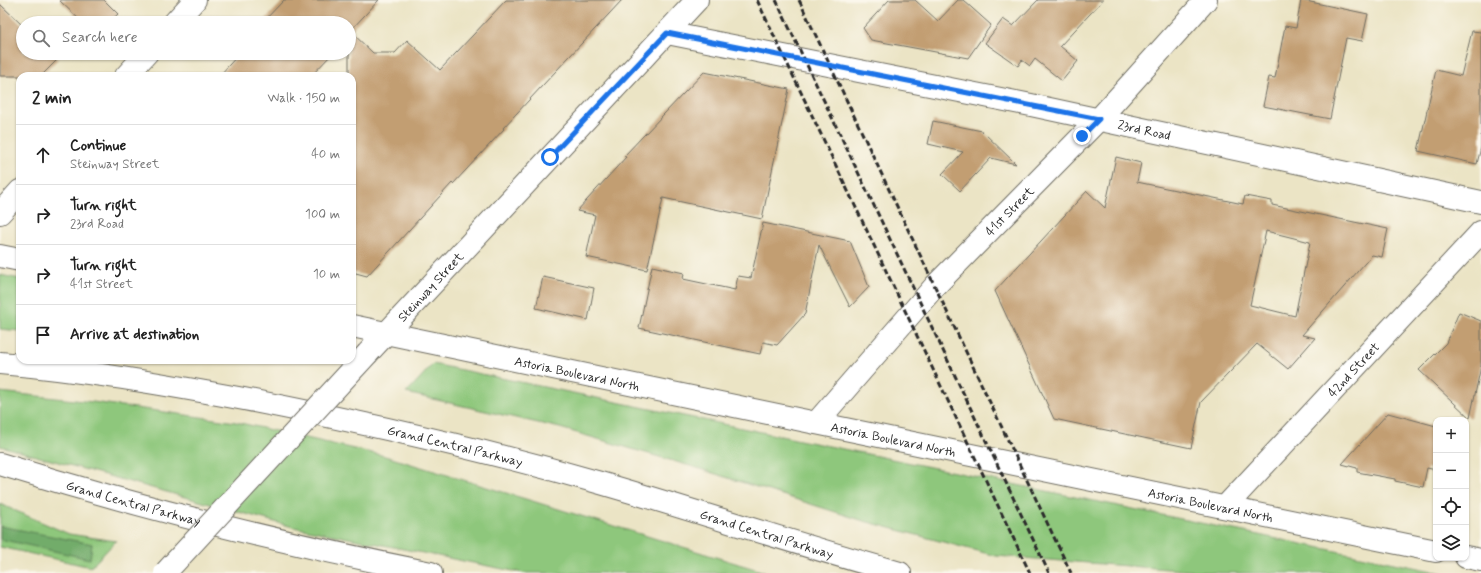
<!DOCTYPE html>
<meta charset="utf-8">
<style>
:root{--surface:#fff;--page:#f2f2f2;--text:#222;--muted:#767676;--line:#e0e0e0}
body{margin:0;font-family:Mynerve,sans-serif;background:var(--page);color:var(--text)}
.controls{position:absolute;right:12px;bottom:12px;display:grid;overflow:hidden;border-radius:8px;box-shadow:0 1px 3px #0004}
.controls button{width:36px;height:36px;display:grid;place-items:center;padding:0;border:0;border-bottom:1px solid var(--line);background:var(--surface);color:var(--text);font:20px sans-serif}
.stop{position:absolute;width:12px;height:12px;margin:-9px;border:3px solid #1a73e8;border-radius:50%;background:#fff}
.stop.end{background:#1a73e8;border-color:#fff;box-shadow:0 1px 4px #0008}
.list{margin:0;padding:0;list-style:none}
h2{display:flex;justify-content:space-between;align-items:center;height:52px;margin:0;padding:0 16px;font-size:17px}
h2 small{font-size:13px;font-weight:400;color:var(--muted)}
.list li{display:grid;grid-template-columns:26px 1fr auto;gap:12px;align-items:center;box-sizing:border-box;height:60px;padding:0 16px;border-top:1px solid var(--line)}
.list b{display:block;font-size:15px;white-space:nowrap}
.list p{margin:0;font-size:13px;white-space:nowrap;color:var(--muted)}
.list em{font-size:13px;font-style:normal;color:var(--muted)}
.icon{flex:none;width:22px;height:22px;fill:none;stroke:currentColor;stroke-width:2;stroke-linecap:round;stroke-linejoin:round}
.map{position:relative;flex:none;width:1481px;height:573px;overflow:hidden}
.search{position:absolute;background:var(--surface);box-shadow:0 1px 3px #0004;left:16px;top:16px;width:340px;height:44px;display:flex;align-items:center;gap:10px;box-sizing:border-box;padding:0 14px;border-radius:22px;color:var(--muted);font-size:15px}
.panel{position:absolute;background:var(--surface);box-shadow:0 1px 3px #0004;left:16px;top:72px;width:340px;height:292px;border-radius:12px}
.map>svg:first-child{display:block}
.green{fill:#8ec77b;stroke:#5c7953}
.forest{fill:#72ac6b;stroke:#4e6c4b}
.building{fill:#c29e72;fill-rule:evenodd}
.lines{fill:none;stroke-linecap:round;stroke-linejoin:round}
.minor-casing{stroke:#6e6c61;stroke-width:24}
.tertiary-casing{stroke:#6e6c61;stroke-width:24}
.secondary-casing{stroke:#6e6c61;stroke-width:24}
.motorway-casing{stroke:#6e6c61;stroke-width:24}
.minor{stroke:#fff;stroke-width:22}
.tertiary{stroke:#fff;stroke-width:22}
.secondary{stroke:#fff;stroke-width:22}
.motorway{stroke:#fff;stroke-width:22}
.rail{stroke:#2b2b2b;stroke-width:3;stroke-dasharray:6 3;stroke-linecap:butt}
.tertiary-bridge-casing{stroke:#6e6c61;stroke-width:24;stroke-linecap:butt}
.tertiary-bridge{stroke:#fff;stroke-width:22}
.route{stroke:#1a73e8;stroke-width:5}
.labels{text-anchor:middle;stroke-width:3;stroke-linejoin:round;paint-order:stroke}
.street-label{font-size:13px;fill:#2b2b2b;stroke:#fbf7ec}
</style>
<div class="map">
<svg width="1481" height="573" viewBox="0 0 1481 573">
<rect width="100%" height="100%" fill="#fbf7ec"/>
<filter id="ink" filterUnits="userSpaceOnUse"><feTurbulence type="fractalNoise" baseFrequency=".025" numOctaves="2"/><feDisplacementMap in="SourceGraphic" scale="8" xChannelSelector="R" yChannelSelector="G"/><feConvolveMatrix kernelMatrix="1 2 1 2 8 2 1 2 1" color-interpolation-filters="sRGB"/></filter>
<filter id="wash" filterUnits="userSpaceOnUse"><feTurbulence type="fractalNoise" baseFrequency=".012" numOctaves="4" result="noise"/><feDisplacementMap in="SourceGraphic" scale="16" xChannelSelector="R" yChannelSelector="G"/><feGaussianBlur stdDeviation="0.9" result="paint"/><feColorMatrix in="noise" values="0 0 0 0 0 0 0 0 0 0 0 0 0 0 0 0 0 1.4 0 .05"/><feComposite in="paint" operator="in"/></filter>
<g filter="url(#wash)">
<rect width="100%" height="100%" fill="#ebe4c5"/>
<g class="green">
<polygon points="0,275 20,279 20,331 0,329"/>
<polygon points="433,364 1442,573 1220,573 996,556 864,521 697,468 560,428 406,393"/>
<polygon points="0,392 93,402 236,422 385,456 768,573 523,573 293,527 0,446"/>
<polygon points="0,504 69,534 116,541 91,567 0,547"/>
</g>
<polygon class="forest" points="0,526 92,544 90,559 0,539"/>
<g id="blocks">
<g class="building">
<polygon points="59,0 104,0 118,14 108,23 83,23"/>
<polygon points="284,0 379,0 350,31 373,53 395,53 407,40 440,70 506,0 622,0 503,128 504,129 453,184 452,183 367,276 352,272 352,76 349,76 349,23 262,23"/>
<polygon points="889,0 915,0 938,21 958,0 963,0 991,25 968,58 871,40 863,28"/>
<polygon points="1038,0 1103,0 1060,46 1078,61 1062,81 1035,59 1030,66 1022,60 1018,66 985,43 1003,19 1013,26"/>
<polygon points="1301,0 1368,14 1362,41 1346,38 1330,119 1263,106 1269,77 1275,78 1285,26 1296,28"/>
<polygon points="0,4 23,26 23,53 51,53 58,59 41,76 0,76"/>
<polygon points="1472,31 1481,32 1481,147 1477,164 1418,151 1436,70 1461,76"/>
<polygon points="240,53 333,53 311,76 219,76"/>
<polygon points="704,72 789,89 762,219 663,198 647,270 586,257 595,215 577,211 626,157 624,156"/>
<polygon points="933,121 982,131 1016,164 991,158 960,191 942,174 963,152 928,144"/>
<path d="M1116,157L1141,163L1137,182L1243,204L1245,196L1272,201V205L1388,229L1382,257L1372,255L1302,335L1315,338L1288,369L1257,344L1201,402L1191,448L1054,419L995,291L1087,191L1105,208ZM1266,231L1310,242L1295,316L1250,305Z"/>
<polygon points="763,223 850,241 869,287 850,307 819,245 805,314 777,345 763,342 760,354 639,328 652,266 684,273 683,279 735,290 738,276 751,278"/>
<polygon points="543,277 594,288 588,320 536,308"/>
<polygon points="1459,312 1481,321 1481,366 1470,418 1419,370 1446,343"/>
<polygon points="1388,413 1436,426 1436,470 1427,468 1423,487 1395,481 1395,479 1357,472 1357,468 1342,464"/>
</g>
</g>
</g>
<g filter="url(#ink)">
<use href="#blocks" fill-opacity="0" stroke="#6e6c61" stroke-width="1"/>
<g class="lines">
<g class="minor-casing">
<g id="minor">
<polyline points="174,23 195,0"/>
<path id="s1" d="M667,33L1031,105L1481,202"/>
<polyline points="126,76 147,53"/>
<polyline points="0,213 20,191"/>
<path id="s2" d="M816,423L935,286L1099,119L1206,0"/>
<path id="s3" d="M1225,507L1481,232"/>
</g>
</g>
<g class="tertiary-casing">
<g id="tertiary">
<path id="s4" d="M368,353L697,0"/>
</g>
</g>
<g class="secondary-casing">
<g id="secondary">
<polyline points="0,256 20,260"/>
<path id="s5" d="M352,326L816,423L1436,551"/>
<polyline points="1466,557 1481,560"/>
</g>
</g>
<g class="motorway-casing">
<g id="motorway">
<path id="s6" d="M0,363C82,370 163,384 244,399C362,422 481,449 597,482C698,511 798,545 900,573"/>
<path id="s7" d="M0,464C142,508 286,544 431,573"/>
</g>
</g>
<use href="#minor" class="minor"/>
<use href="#tertiary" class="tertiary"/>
<use href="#secondary" class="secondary"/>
<use href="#motorway" class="motorway"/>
<g class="rail">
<polyline points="757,0 1030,573"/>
<polyline points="776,0 1049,573"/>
<polyline points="799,0 1071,573"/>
</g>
<g class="tertiary-bridge-casing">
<polyline id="tertiary-bridge" points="165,573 368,353"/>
</g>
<use href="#tertiary-bridge" class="tertiary-bridge"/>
</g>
</g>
<g class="lines" filter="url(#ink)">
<polyline class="route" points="550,157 667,33 1099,119 1082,136"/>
</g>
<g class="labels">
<g class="street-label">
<text dy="5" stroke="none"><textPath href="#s1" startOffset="487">23rd Road</textPath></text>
<text dy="5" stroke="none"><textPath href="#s2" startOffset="287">41st Street</textPath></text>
<text dy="5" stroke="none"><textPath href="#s4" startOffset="91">Steinway Street</textPath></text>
<text dy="5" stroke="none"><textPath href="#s3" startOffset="188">42nd Street</textPath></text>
<text dy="5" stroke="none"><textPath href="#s5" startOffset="230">Astoria Boulevard North</textPath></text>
<text dy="5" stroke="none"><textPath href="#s5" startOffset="553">Astoria Boulevard North</textPath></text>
<text dy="5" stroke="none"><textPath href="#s6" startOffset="463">Grand Central Parkway</textPath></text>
<text dy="5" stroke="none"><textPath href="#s7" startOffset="139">Grand Central Parkway</textPath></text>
<text dy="5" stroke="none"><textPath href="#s5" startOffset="877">Astoria Boulevard North</textPath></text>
<text dy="5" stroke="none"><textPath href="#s6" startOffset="787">Grand Central Parkway</textPath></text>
</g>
</g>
</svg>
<div class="controls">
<button>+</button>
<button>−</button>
<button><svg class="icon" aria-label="locate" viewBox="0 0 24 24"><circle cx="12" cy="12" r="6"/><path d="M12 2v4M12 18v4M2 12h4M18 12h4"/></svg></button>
<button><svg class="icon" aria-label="layers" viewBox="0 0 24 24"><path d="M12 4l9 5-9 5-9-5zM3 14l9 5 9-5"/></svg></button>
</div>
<div class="stop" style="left:550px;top:157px"></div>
<div class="stop end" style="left:1082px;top:136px"></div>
<div class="search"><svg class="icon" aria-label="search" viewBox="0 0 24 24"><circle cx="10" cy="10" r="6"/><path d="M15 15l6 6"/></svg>Search here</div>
<section class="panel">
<h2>2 min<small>Walk · 150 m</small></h2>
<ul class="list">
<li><svg class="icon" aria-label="ahead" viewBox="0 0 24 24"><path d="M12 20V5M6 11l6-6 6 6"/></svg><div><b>Continue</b><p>Steinway Street</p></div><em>40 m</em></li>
<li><svg class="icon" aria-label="right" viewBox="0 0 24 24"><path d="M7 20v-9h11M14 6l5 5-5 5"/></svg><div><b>Turn right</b><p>23rd Road</p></div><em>100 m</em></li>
<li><svg class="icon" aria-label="right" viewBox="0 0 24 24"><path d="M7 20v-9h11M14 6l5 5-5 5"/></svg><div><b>Turn right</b><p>41st Street</p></div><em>10 m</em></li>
<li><svg class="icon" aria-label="arrive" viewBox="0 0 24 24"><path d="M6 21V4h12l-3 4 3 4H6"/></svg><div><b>Arrive at destination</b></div></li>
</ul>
</section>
</div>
